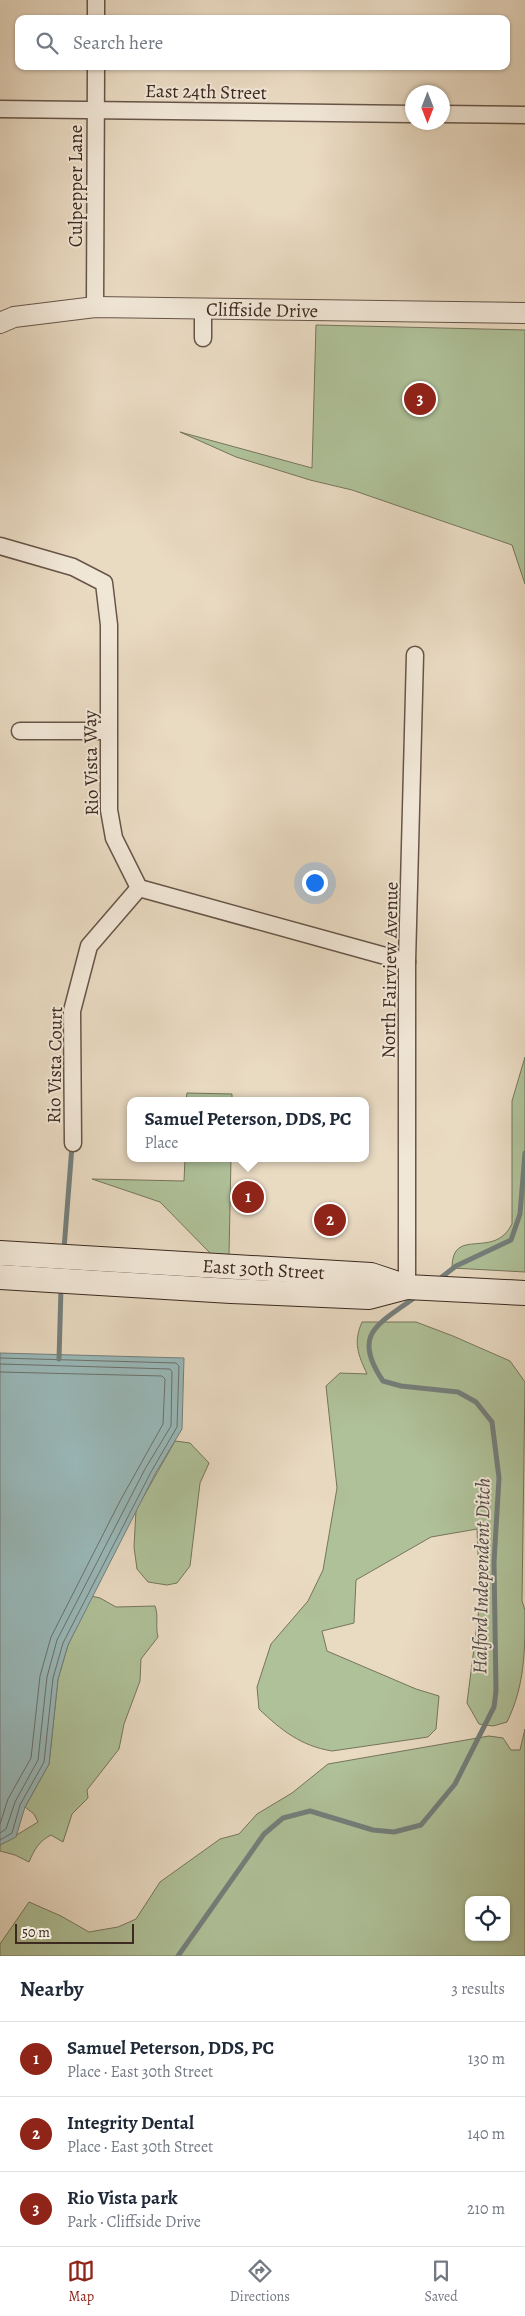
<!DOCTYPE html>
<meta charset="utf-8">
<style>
:root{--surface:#fff;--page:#f6f6f7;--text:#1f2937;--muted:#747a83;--line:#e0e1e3;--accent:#8f2418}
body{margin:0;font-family:Alegreya,serif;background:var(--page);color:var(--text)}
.controls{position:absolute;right:15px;bottom:15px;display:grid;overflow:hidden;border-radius:10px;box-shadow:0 1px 4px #0004}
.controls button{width:45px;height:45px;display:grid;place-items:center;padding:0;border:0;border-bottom:1px solid var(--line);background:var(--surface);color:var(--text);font:25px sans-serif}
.compass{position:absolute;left:405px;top:85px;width:45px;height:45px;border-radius:50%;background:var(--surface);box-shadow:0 1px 4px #0004;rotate:180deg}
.scale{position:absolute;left:15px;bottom:12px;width:119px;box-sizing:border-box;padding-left:5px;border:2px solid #3c291f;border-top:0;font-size:14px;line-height:18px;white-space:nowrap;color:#3c291f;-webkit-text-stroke:4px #f1e7d7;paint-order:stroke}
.you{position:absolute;left:314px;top:882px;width:18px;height:18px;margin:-12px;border:4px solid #fff;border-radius:50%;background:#1a73e8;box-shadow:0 0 0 8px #1a73e833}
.badge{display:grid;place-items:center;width:32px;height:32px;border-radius:50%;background:var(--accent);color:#fff;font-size:16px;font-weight:700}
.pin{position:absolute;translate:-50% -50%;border:2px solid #fff;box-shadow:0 1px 5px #0006}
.popup{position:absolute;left:127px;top:1097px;width:242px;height:65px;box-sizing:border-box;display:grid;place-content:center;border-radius:10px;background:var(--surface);filter:drop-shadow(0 1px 4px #0005);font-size:16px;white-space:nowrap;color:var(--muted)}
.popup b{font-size:19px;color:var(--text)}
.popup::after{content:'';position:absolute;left:50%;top:100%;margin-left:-10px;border:10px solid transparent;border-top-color:var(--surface)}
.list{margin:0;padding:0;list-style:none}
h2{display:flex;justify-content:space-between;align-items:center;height:65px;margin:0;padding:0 20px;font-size:21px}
h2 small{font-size:16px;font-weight:400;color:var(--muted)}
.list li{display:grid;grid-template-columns:32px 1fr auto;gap:15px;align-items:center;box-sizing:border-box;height:75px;padding:0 20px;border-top:1px solid var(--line)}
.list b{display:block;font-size:19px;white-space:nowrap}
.list p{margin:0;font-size:16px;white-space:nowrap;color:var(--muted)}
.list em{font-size:16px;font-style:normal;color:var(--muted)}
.icon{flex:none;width:28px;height:28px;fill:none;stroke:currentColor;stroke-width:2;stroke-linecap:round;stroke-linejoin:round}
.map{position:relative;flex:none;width:525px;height:1956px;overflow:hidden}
.search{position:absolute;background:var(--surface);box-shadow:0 1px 4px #0004;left:15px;right:15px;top:15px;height:55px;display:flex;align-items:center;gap:12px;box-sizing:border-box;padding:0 18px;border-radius:10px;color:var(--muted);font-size:19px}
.sheet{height:290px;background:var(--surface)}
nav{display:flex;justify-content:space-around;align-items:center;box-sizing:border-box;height:70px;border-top:1px solid var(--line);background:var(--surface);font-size:14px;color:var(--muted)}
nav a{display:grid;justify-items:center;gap:2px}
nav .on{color:var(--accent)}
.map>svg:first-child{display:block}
.green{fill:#afc199;stroke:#76755c;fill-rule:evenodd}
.water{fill:#99b9ba;stroke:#747f7c}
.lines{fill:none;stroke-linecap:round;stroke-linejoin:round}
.shore{stroke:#6a716c;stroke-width:1}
.stream{stroke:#747f7c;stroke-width:5}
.minor-casing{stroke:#675548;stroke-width:19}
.tertiary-casing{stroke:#675548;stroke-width:22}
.secondary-casing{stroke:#3c291f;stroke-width:26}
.minor{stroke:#f1e7d7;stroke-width:16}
.tertiary{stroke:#f1e7d7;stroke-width:20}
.secondary{stroke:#f1e7d7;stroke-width:24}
.labels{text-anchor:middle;stroke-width:4;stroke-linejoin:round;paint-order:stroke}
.street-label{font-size:19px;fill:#3c291f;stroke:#f1e7d7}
.water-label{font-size:20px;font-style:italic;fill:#534d46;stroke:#f1e7d7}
</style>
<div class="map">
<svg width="525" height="1956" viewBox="0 0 525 1956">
<rect width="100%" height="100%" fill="#e9dac2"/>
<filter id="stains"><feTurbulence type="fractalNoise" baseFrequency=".004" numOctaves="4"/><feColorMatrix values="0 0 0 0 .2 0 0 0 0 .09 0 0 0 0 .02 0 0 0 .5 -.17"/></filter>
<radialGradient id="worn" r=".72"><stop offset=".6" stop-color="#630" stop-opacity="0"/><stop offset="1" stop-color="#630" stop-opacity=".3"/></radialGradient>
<g class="green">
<polygon points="316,325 525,330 525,584 512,545 352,490 310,480 236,457 180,432 312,468"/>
<path d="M525,1057V1272L452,1268C452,1225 494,1261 512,1224V1101Z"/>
<polygon points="187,1093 232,1094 232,1101 186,1101"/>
<polygon points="185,1158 231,1158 229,1255 211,1254 160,1202 92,1179 184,1181"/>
<path d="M362,1322H416L453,1336L510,1361L525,1382L522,1601L525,1610C525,1651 525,1685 507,1722L493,1726L479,1724L467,1703L480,1601L477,1529L431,1537L356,1580L354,1623L322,1631L327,1651L416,1689L439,1696L436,1729L428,1737L332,1751C301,1746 281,1730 259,1709L257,1687L271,1644L308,1601L323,1570L337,1488L326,1386L340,1373L367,1374C358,1354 353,1343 362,1322Z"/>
<polygon points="175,1441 190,1443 209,1463 200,1483 190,1566 177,1583 167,1585 148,1582 137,1569 134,1547 136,1510"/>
<path d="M91,1596L100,1598L116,1607L155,1606C159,1617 155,1625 158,1637L141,1659L140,1681L124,1724L119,1749L87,1790L88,1798L72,1814L63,1842L51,1835C39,1841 34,1850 29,1862L15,1855L0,1851V1845L38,1822L34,1814L25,1807L49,1764L58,1679L68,1645Z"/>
<path d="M525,1729V1956H0V1944L29,1902L61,1916L89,1932L118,1927L136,1919L160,1882L220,1839L239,1834L257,1814L292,1793L328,1764L489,1736L503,1738L511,1750H520ZM469,1900H506V1937H469Z"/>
</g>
<polygon class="water" points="0,1353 184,1358 182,1429 155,1474 68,1645 58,1679 49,1764 25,1807 16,1837 0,1845"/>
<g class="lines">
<g class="shore">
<polyline points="0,1358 176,1363 179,1366 177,1427 151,1472 63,1643 53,1678 44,1762 20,1805 12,1833 0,1840"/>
<polyline points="0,1364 170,1369 172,1372 171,1426 145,1469 57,1640 47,1677 38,1760 15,1802 6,1829 0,1833"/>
<polyline points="0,1372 162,1376 165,1379 163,1424 120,1501 51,1637 40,1676 31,1758 8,1799 0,1824"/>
</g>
<g class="stream">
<polyline points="64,1249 72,1146"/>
<polyline points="438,1280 456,1266 511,1240 520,1214 525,1153"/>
<polyline points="59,1359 61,1288"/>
<path d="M178,1956L264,1834L283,1818L310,1811L373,1830L394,1832L421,1825L455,1784L494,1707L496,1691L494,1562L499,1478L492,1422L476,1402L458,1392L401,1386L383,1381C350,1332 380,1324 418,1295"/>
</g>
<g class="minor-casing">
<g id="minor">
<polyline points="96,19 96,0"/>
<polyline points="0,109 412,114"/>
<polyline points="442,114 525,115"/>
<polyline points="95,307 96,66"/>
<polyline points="203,309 203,338"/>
<polyline points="0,546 73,567 104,583 109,625 109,810 114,838 139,888 407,962"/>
<polyline points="20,731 108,731"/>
<polyline points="73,1143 72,1011 89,946 139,888"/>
<polyline points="407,1287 407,962 415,655"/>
</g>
</g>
<g class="tertiary-casing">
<g id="tertiary">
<path id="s1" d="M0,323L14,317L95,307L525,313"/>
</g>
</g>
<g class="secondary-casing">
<g id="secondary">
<path id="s2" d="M0,1253L371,1275L407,1287L525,1293"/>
<polyline points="0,1277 231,1291 369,1297 407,1287"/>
</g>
</g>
<use href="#minor" class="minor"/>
<use href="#tertiary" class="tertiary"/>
<use href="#secondary" class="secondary"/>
</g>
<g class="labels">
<g class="street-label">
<text transform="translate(206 91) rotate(1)" y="7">East 24th Street</text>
<text transform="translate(75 186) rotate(-90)" y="7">Culpepper Lane</text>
<text dy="7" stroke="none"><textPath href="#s1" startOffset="264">Cliffside Drive</textPath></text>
<text transform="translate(90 763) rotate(-91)" y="7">Rio Vista Way</text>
<text transform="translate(389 970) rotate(-89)" y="7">North Fairview Avenue</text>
<text transform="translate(54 1065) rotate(-89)" y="7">Rio Vista Court</text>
<text dy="7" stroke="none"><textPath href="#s2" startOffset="264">East 30th Street</textPath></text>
</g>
<g class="water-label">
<text transform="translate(481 1576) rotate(-89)" y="7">Halford Independent Ditch</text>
</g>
</g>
<rect width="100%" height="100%" filter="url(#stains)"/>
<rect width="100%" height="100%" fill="url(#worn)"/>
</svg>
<div class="controls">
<button><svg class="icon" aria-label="locate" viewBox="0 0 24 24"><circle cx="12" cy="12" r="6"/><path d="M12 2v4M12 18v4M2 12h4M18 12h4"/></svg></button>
</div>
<svg class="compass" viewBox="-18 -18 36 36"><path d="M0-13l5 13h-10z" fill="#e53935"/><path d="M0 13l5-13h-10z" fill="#747a83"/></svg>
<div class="scale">50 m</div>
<div class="you"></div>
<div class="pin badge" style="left:248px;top:1197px">1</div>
<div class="popup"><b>Samuel Peterson, DDS, PC</b>Place</div>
<div class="pin badge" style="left:330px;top:1220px">2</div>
<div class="pin badge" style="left:420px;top:399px">3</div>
<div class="search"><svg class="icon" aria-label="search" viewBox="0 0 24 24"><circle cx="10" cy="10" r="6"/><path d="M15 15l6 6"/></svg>Search here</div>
</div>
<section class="sheet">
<h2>Nearby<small>3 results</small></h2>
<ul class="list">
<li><span class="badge">1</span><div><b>Samuel Peterson, DDS, PC</b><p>Place · East 30th Street</p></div><em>130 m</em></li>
<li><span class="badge">2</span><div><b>Integrity Dental</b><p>Place · East 30th Street</p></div><em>140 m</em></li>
<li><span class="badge">3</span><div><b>Rio Vista park</b><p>Park · Cliffside Drive</p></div><em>210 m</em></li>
</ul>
</section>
<nav>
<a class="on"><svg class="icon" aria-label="map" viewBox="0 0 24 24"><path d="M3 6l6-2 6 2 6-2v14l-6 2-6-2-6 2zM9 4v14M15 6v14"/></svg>Map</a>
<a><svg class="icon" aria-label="directions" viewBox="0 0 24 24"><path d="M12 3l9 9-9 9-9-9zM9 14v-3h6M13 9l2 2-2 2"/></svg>Directions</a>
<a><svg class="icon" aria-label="saved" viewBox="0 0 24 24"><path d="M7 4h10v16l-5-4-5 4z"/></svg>Saved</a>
</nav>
